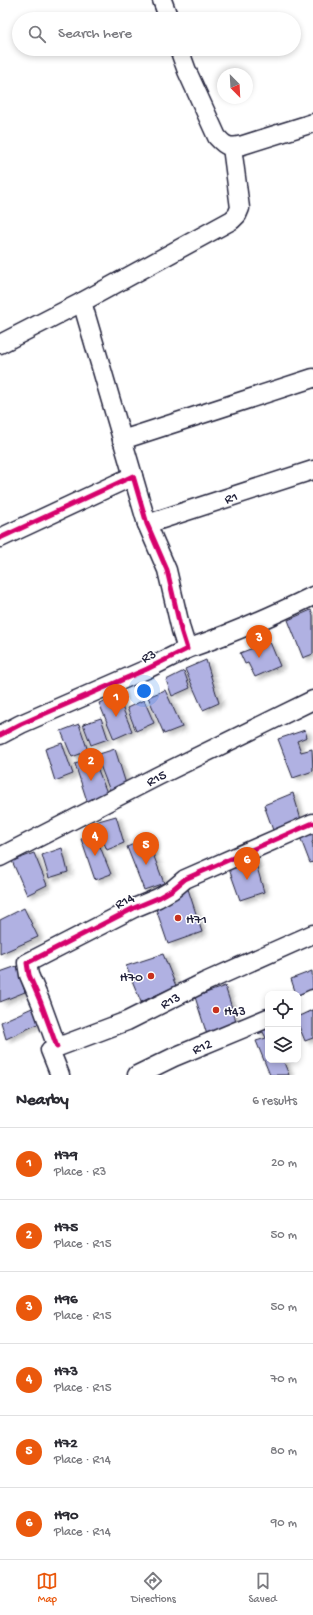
<!DOCTYPE html>
<meta charset="utf-8">
<style>
:root{--surface:#fff;--page:#f2f2f3;--text:#2b2b33;--muted:#7c7c81;--line:#e1e1e2;--accent:#ea580c}
body{margin:0;font-family:"Gochi Hand",sans-serif;background:var(--page);color:var(--text)}
.controls{position:absolute;right:12px;bottom:12px;display:grid;overflow:hidden;border-radius:8px;box-shadow:0 2px 6px #0003}
.controls button{width:36px;height:36px;display:grid;place-items:center;padding:0;border:0;border-bottom:1px solid var(--line);background:var(--surface);color:var(--text);font:20px sans-serif}
.compass{position:absolute;left:217px;top:68px;width:36px;height:36px;border-radius:50%;background:var(--surface);box-shadow:0 2px 6px #0003;rotate:156deg}
.you{position:absolute;left:144px;top:691px;width:14px;height:14px;margin:-10px;border:3px solid #fff;border-radius:50%;background:#1a73e8;box-shadow:0 0 0 6px #1a73e833}
.badge{display:grid;place-items:center;width:26px;height:26px;border-radius:50%;background:var(--accent);color:#fff;font-size:13px;font-weight:700}
.pin{position:absolute;translate:-50% -33px;filter:drop-shadow(0 1px 2px #0008)}
.pin::after{content:'';position:absolute;top:21px;width:14px;height:12px;background:inherit;clip-path:polygon(0 0,100% 0,50% 100%)}
.list{margin:0;padding:0;list-style:none}
h2{display:flex;justify-content:space-between;align-items:center;height:52px;margin:0;padding:0 16px;font-size:17px}
h2 small{font-size:13px;font-weight:400;color:var(--muted)}
.list li{display:grid;grid-template-columns:26px 1fr auto;gap:12px;align-items:center;box-sizing:border-box;height:72px;padding:0 16px;border-top:1px solid var(--line)}
.list b{display:block;font-size:15px;white-space:nowrap}
.list p{margin:0;font-size:13px;white-space:nowrap;color:var(--muted)}
.list em{font-size:13px;font-style:normal;color:var(--muted)}
.icon{flex:none;width:22px;height:22px;fill:none;stroke:currentColor;stroke-width:2;stroke-linecap:round;stroke-linejoin:round}
.map{position:relative;flex:none;width:313px;height:1075px;overflow:hidden}
.search{position:absolute;background:var(--surface);box-shadow:0 2px 6px #0003;left:12px;right:12px;top:12px;height:44px;display:flex;align-items:center;gap:10px;box-sizing:border-box;padding:0 14px;border-radius:22px;color:var(--muted);font-size:15px}
.sheet{height:484px;background:var(--surface)}
nav{display:flex;justify-content:space-around;align-items:center;box-sizing:border-box;height:56px;border-top:1px solid var(--line);background:var(--surface);font-size:11px;color:var(--muted)}
nav a{display:grid;justify-items:center;gap:2px}
nav .on{color:var(--accent)}
.map>svg:first-child{display:block}
.building{fill:#b0b1e2;stroke:#22223b;filter:url(#shadow)}
.lines{fill:none;stroke-linecap:round;stroke-linejoin:round}
.minor-casing{stroke:#22223b;stroke-width:21}
.minor{stroke:#fff;stroke-width:18}
.cycleway-casing{stroke:#fff;stroke-width:8}
.cycleway{stroke:#d6006c;stroke-width:5}
.poi-dot{fill:#c8321e;stroke:#fff;stroke-width:1.5}
.labels{text-anchor:middle;stroke-width:3;stroke-linejoin:round;paint-order:stroke}
.street-label{font-size:14px;fill:#22223b;stroke:#fff}
.poi-label{font-size:14px;fill:#22223b;stroke:#fff;text-anchor:start}
</style>
<div class="map">
<svg width="313" height="1075" viewBox="0 0 313 1075">
<defs>
<filter id="shadow"><feDropShadow dx="4.5" dy="2.5" stdDeviation="2" flood-color="#0004"/></filter>
</defs>
<rect width="100%" height="100%" fill="#fff"/>
<filter id="ink" filterUnits="userSpaceOnUse"><feTurbulence type="fractalNoise" baseFrequency=".025" numOctaves="2"/><feDisplacementMap in="SourceGraphic" scale="8" xChannelSelector="R" yChannelSelector="G"/><feConvolveMatrix kernelMatrix="1 2 1 2 8 2 1 2 1" color-interpolation-filters="sRGB"/></filter>
<g filter="url(#ink)">
<g class="building">
<polygon points="311,610 313,615 313,654 303,658 288,620"/>
<polygon points="258,638 261,645 270,642 280,666 255,677 248,663 245,664 240,653 253,648 250,641"/>
<polygon points="206,660 219,703 203,710 185,669"/>
<polygon points="184,671 190,688 172,696 166,680"/>
<polygon points="165,690 182,727 164,734 148,697"/>
<polygon points="118,697 132,731 114,739 99,703"/>
<polygon points="144,700 154,723 136,731 127,708"/>
<polygon points="101,718 108,739 91,745 83,724"/>
<polygon points="79,724 88,751 72,757 61,731"/>
<polygon points="305,730 307,737 297,741 301,752 312,749 313,771 293,778 278,739"/>
<polygon points="62,743 73,774 55,781 45,749"/>
<polygon points="115,749 126,784 110,791 96,755"/>
<polygon points="93,757 109,798 88,804 75,764"/>
<polygon points="293,793 302,823 274,833 264,805"/>
<polygon points="116,816 124,843 107,850 95,822"/>
<polygon points="313,832 313,841 312,842 313,845 313,862 310,863 300,837"/>
<polygon points="95,834 111,874 95,880 81,839"/>
<polygon points="147,838 164,883 144,890 127,847"/>
<polygon points="62,848 68,872 49,878 42,855"/>
<polygon points="34,853 47,885 27,895 12,861"/>
<polygon points="255,860 264,892 240,900 229,869"/>
<polygon points="187,886 202,932 168,944 154,903"/>
<polygon points="24,908 38,937 0,954 0,920"/>
<polygon points="163,954 176,986 141,1002 126,966"/>
<polygon points="17,966 25,992 0,1002 0,972"/>
<polygon points="312,971 313,995 298,999 298,994 296,994 291,979"/>
<polygon points="225,986 237,1024 208,1038 195,997"/>
<polygon points="313,1004 313,1038 305,1041 298,1024 298,1010"/>
<polygon points="32,1008 40,1023 6,1039 1,1022"/>
<polygon points="268,1025 268,1060 283,1060 289,1075 270,1075 256,1041 266,1038 263,1032 258,1034 256,1030"/>
</g>
<g class="lines">
<g class="minor-casing">
<g id="minor">
<polyline points="162,0 169,19"/>
<path d="M179,49L187,71L217,137C226,147 229,148 243,145L313,123"/>
<polyline points="82,302 133,476"/>
<polyline points="0,344 82,302 232,220 237,215 240,208 232,147"/>
<polyline points="122,440 313,378"/>
<path id="s1" d="M147,524L313,470"/>
<polyline points="0,538 133,476 147,524 167,570 181,630 187,649 147,669 21,724 0,735"/>
<path d="M187,649C231,634 272,616 313,596"/>
<path id="s2" d="M0,857L158,776L313,700"/>
<polyline points="298,1006 313,999"/>
<polyline points="57,1047 41,1003 29,975 27,963 134,908 158,898 172,890 185,879 313,823"/>
<path id="s3" d="M60,1075L50,1050L127,1021L205,982L313,934"/>
<path id="s4" d="M137,1075L174,1057L268,1018"/>
</g>
</g>
<use href="#minor" class="minor"/>
<g class="cycleway-casing">
<g id="cycleway">
<polyline points="0,538 133,476 147,524 167,570 181,630 187,649 147,669 21,724 0,735"/>
<polyline points="57,1047 41,1003 29,975 27,963 134,908 158,898 172,890 185,879 313,823"/>
</g>
</g>
<use href="#cycleway" class="cycleway"/>
</g>
</g>
<g class="poi-dot">
<circle cx="178" cy="918" r="4"/>
<circle cx="151" cy="976" r="4"/>
<circle cx="216" cy="1010" r="4"/>
</g>
<g class="labels">
<g class="street-label">
<text dy="5" stroke="none"><textPath href="#s1" startOffset="88">R1</textPath></text>
<text transform="translate(148 655) rotate(-27)" y="5">R3</text>
<text dy="5" stroke="none"><textPath href="#s2" startOffset="175">R15</textPath></text>
<text transform="translate(124 900) rotate(-25)" y="5">R14</text>
<text dy="5" stroke="none"><textPath href="#s3" startOffset="157">R13</textPath></text>
<text dy="5" stroke="none"><textPath href="#s4" startOffset="71">R12</textPath></text>
</g>
<g class="poi-label">
<text x="186" y="923">H71</text>
<text x="143" y="981" text-anchor="end">H70</text>
<text x="224" y="1015">H43</text>
</g>
</g>
</svg>
<div class="controls">
<button><svg class="icon" aria-label="locate" viewBox="0 0 24 24"><circle cx="12" cy="12" r="6"/><path d="M12 2v4M12 18v4M2 12h4M18 12h4"/></svg></button>
<button><svg class="icon" aria-label="layers" viewBox="0 0 24 24"><path d="M12 4l9 5-9 5-9-5zM3 14l9 5 9-5"/></svg></button>
</div>
<svg class="compass" viewBox="-18 -18 36 36"><path d="M0-13l5 13h-10z" fill="#e53935"/><path d="M0 13l5-13h-10z" fill="#7c7c81"/></svg>
<div class="you"></div>
<div class="pin badge" style="left:116px;top:717px">1</div>
<div class="pin badge" style="left:91px;top:781px">2</div>
<div class="pin badge" style="left:259px;top:658px">3</div>
<div class="pin badge" style="left:95px;top:856px">4</div>
<div class="pin badge" style="left:146px;top:865px">5</div>
<div class="pin badge" style="left:247px;top:880px">6</div>
<div class="search"><svg class="icon" aria-label="search" viewBox="0 0 24 24"><circle cx="10" cy="10" r="6"/><path d="M15 15l6 6"/></svg>Search here</div>
</div>
<section class="sheet">
<h2>Nearby<small>6 results</small></h2>
<ul class="list">
<li><span class="badge">1</span><div><b>H79</b><p>Place · R3</p></div><em>20 m</em></li>
<li><span class="badge">2</span><div><b>H75</b><p>Place · R15</p></div><em>50 m</em></li>
<li><span class="badge">3</span><div><b>H96</b><p>Place · R15</p></div><em>50 m</em></li>
<li><span class="badge">4</span><div><b>H73</b><p>Place · R15</p></div><em>70 m</em></li>
<li><span class="badge">5</span><div><b>H72</b><p>Place · R14</p></div><em>80 m</em></li>
<li><span class="badge">6</span><div><b>H90</b><p>Place · R14</p></div><em>90 m</em></li>
</ul>
</section>
<nav>
<a class="on"><svg class="icon" aria-label="map" viewBox="0 0 24 24"><path d="M3 6l6-2 6 2 6-2v14l-6 2-6-2-6 2zM9 4v14M15 6v14"/></svg>Map</a>
<a><svg class="icon" aria-label="directions" viewBox="0 0 24 24"><path d="M12 3l9 9-9 9-9-9zM9 14v-3h6M13 9l2 2-2 2"/></svg>Directions</a>
<a><svg class="icon" aria-label="saved" viewBox="0 0 24 24"><path d="M7 4h10v16l-5-4-5 4z"/></svg>Saved</a>
</nav>
